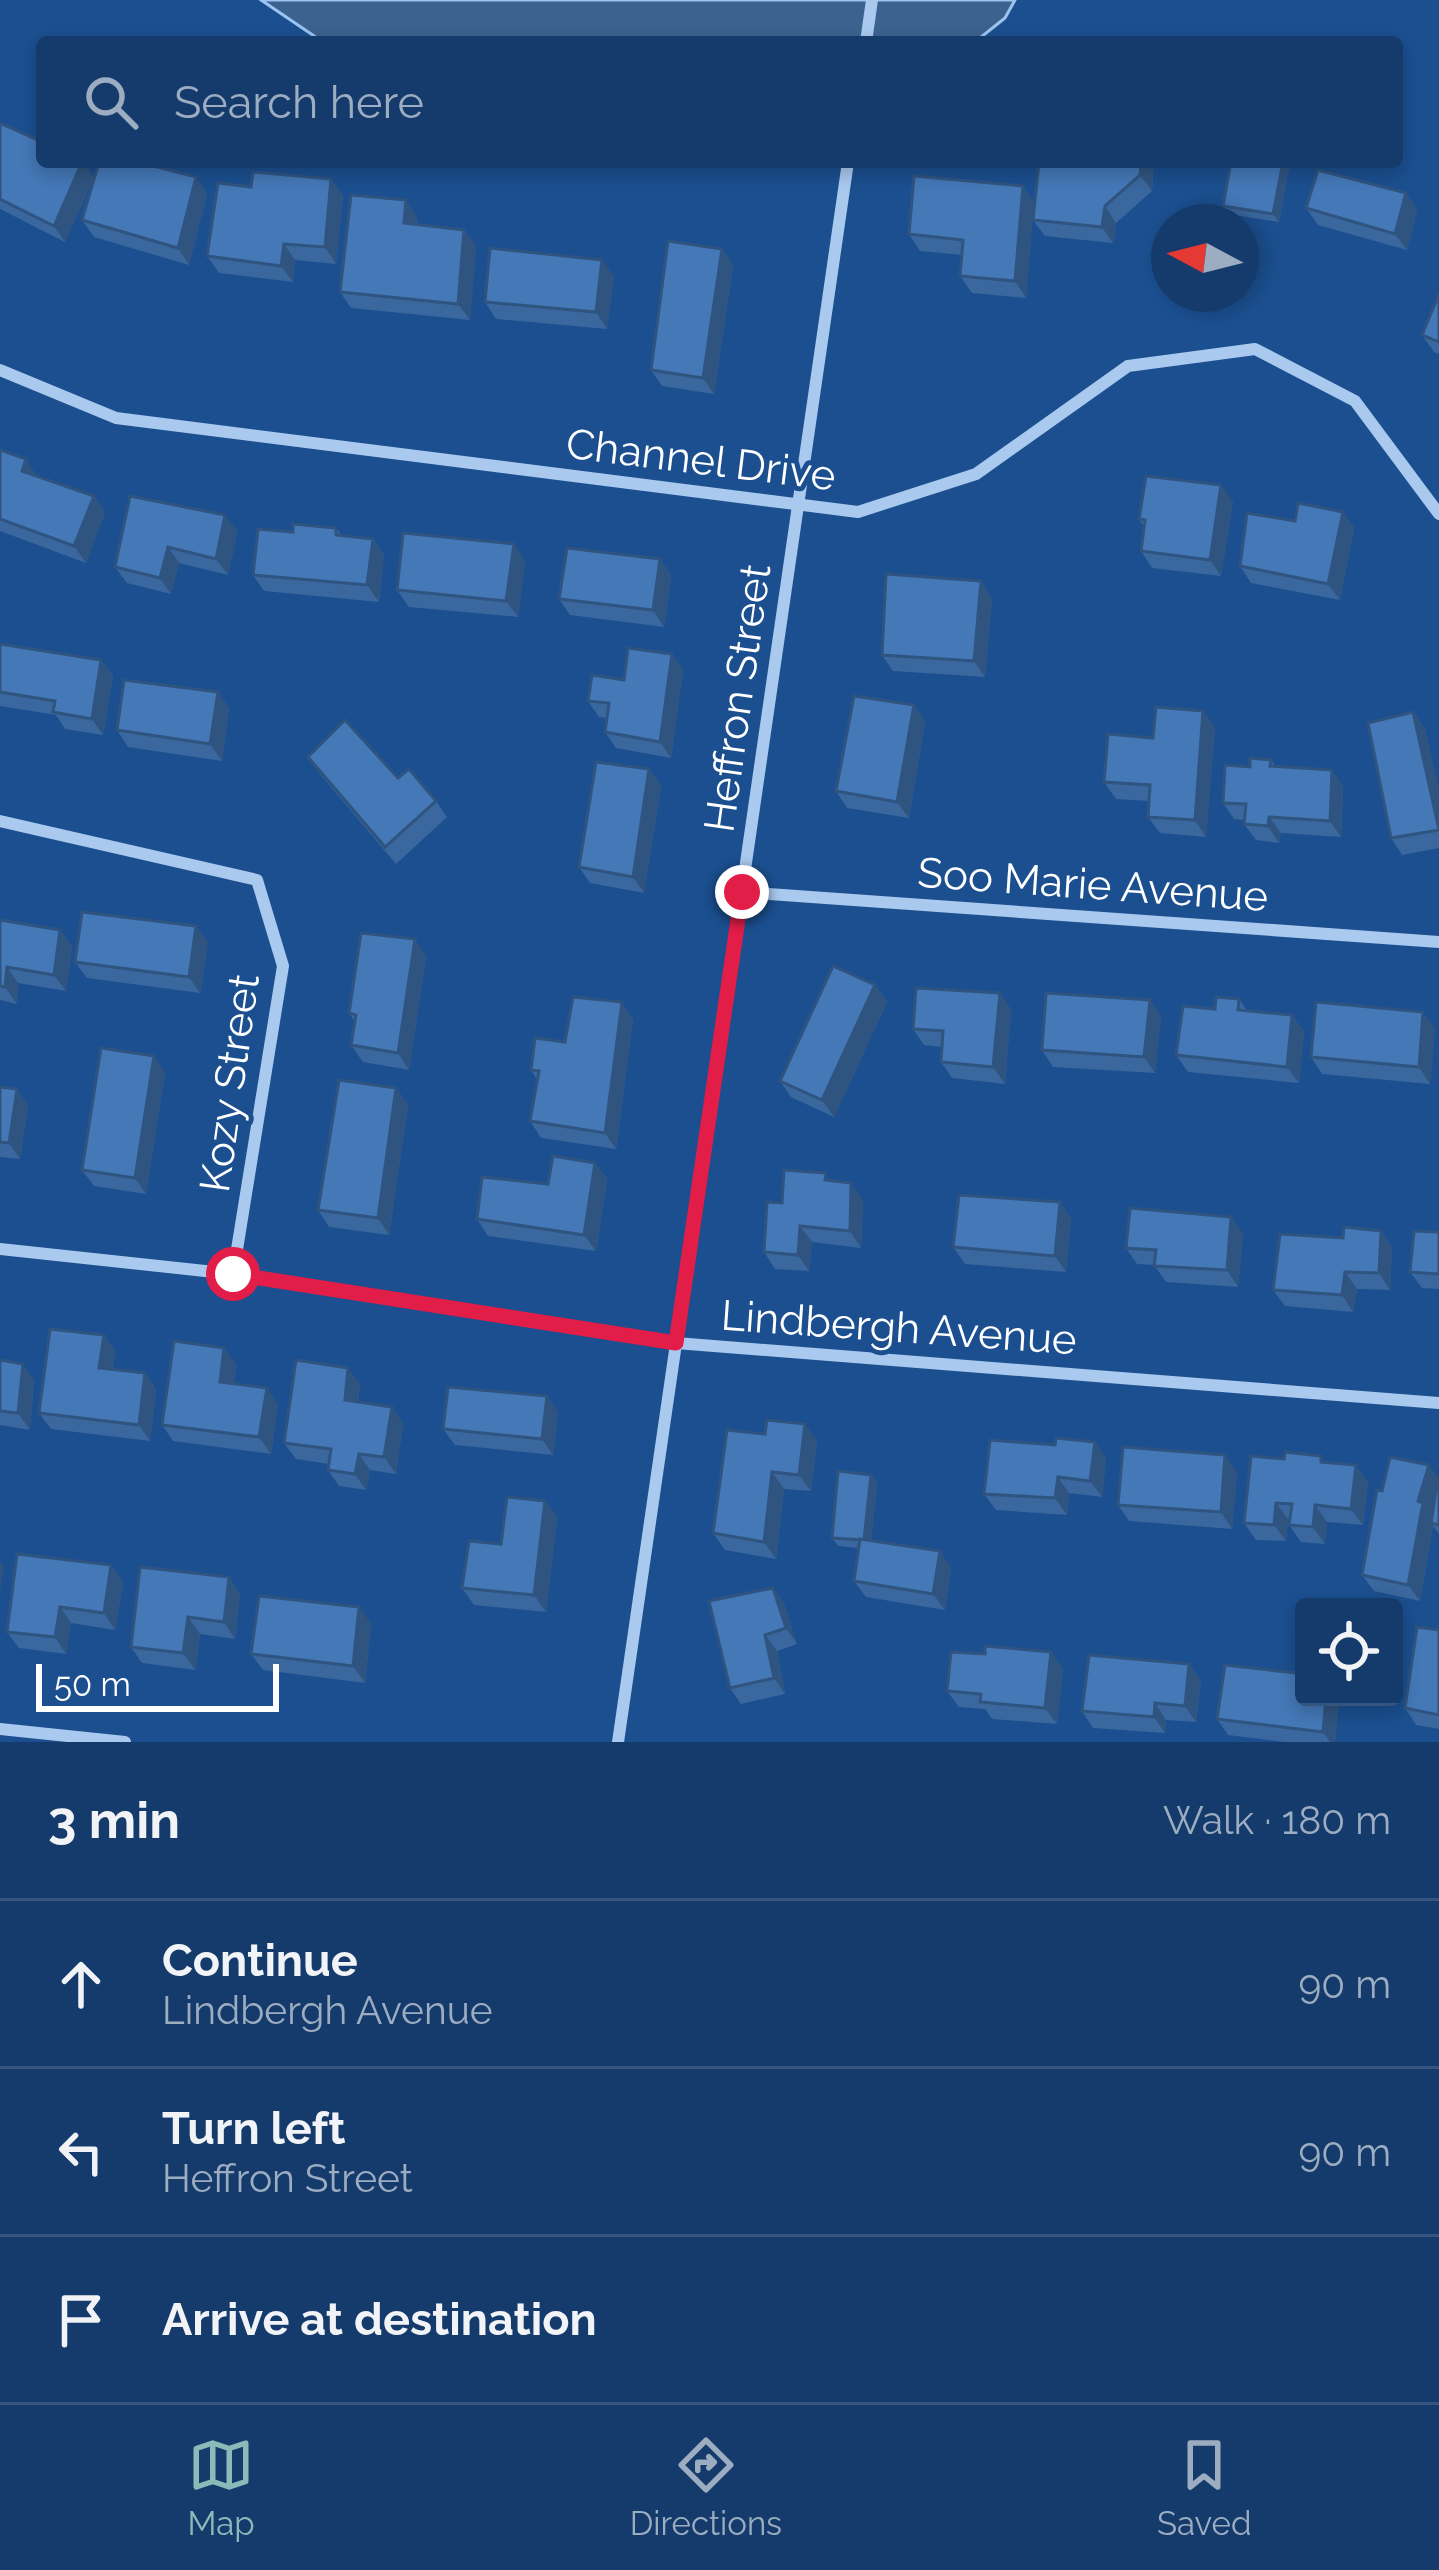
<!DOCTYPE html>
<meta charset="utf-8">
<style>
:root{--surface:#143b6b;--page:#214673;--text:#f1f3f6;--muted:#9dadc1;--line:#33557e;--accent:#8bbbb9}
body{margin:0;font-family:Raleway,sans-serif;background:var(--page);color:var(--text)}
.controls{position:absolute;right:36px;bottom:36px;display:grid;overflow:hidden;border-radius:12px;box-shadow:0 6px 18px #0003}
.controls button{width:108px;height:108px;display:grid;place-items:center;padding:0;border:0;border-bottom:3px solid var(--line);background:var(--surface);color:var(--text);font:60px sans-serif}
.compass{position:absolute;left:1151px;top:204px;width:108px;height:108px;border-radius:50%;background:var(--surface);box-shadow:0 6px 18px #0003;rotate:277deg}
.scale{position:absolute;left:36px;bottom:30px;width:243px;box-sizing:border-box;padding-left:12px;border:6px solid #fff;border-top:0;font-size:33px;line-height:42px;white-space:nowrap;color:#fff;-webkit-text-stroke:9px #1b4f8f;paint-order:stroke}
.stop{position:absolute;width:36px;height:36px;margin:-27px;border:9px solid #e11d48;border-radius:50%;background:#fff}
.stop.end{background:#e11d48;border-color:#fff;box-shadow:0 3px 12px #0008}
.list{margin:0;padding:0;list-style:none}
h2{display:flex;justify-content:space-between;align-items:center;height:156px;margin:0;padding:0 48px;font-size:51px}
h2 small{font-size:39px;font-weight:400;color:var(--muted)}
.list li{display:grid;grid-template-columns:78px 1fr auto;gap:36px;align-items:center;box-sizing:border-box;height:168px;padding:0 48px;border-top:3px solid var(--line)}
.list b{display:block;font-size:45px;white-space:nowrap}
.list p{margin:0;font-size:39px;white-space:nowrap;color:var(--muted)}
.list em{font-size:39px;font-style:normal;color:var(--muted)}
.icon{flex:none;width:66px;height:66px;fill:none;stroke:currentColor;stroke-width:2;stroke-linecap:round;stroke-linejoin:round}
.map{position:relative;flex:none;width:1439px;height:1742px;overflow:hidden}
.search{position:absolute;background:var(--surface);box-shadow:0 6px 18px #0003;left:36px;right:36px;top:36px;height:132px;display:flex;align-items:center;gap:30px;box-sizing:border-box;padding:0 42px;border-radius:12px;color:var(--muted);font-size:45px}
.sheet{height:660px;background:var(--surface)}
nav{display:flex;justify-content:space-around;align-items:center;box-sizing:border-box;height:168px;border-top:3px solid var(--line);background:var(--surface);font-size:33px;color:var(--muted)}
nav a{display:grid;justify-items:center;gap:6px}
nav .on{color:var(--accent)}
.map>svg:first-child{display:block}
.water{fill:#3c6290;stroke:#9cc4f0;stroke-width:3}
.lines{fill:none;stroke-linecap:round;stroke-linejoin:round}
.minor{stroke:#a9c9ee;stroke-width:12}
.wall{fill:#3a679d}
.shaded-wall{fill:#305480}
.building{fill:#4478b7;stroke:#305480;stroke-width:3}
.route{stroke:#e11d48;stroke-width:15}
.labels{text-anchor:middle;stroke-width:10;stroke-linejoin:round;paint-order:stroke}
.street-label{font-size:42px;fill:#fff;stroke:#1b4f8f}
</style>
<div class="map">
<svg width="1439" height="1742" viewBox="0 0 1439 1742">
<rect width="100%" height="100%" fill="#1b4f8f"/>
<polygon class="water" points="261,0 1015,0 1005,18 975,42 323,42"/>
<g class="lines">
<g class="minor">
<polyline points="866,42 872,0"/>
<polyline points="0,370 116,418 858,512 976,474 1128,366 1255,349 1355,401 1439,514"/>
<polyline points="0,821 257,880 283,966 233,1274"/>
<polyline points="742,892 1439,942"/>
<polyline points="0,1249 233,1274 676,1343 1439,1403"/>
<polyline points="0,1729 125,1742"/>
<polyline points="618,1742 848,162"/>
</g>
</g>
<g class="wall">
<polygon points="0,123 94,177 65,242 0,209"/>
<polygon points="1039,162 1154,162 1152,191 1116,223 1113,243 1045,236 1033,220"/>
<polygon points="1231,162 1290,162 1279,222 1229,214 1223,206"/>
<polygon points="331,179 343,196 336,264 295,260 293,282 219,273 207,256 251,187"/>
<polygon points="207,193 189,265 94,237 82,220"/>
<polygon points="1034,202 1026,298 972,293 960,276 962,255 920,251 909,234"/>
<polygon points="1306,208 1417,209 1407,250 1318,225"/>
<polygon points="417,217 417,224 464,230 476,246 470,320 351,308 340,292"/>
<polygon points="722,249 733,265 714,394 662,386 651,370"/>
<polygon points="614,276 607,329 496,319 485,302"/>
<polygon points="1439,294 1439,354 1434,352 1422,335"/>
<polygon points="0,450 37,476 94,496 105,512 86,563 0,531"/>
<polygon points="1233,501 1221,576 1152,568 1141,551 1144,527 1139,519"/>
<polygon points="1343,512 1354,528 1340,600 1251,583 1240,566"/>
<polygon points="225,515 237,532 228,575 179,563 171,594 127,583 115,567"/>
<polygon points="336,528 342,536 373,539 384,555 379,602 264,591 253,575 293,532"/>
<polygon points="514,544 525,561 518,617 409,607 397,590"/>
<polygon points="660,559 671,576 664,627 570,615 559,599"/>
<polygon points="992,598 985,677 893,671 882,655"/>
<polygon points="0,644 101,660 113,676 103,735 65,729 56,715 0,706"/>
<polygon points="672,654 683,670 671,758 616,748 605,732 607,718 599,717 588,701"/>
<polygon points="218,692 229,708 222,761 128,747 117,730"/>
<polygon points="914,705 925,721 909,818 847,808 836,791"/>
<polygon points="1203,711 1215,728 1206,837 1160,833 1148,817 1149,801 1116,799 1104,782 1153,738"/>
<polygon points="1413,712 1425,729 1439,792 1439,848 1402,855 1391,838"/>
<polygon points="308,757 398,778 436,801 447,817 396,864 320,774"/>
<polygon points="1271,760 1276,767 1332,770 1343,787 1341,837 1281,833 1279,843 1256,840 1244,824 1245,820 1234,819 1223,803 1250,767"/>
<polygon points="649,769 661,786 644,893 590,883 579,867"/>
<polygon points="0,920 60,930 72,946 66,991 18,983 17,1004 0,1000"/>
<polygon points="208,942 200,993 87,978 75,962"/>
<polygon points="426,956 409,1070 363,1062 351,1045 355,1022 349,1013"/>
<polygon points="875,985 887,1002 834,1117 791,1097 780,1081"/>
<polygon points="1000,993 1011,1010 1005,1084 952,1078 941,1062 942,1047 924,1045 913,1029"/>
<polygon points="1239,999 1247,1011 1304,1031 1299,1083 1188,1072 1176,1055 1215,1009"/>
<polygon points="1161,1016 1155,1073 1053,1067 1042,1050"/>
<polygon points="633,1019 616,1149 541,1138 530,1121 537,1079 531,1070 565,1042"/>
<polygon points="1435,1028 1430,1084 1322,1074 1311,1057"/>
<polygon points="165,1072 146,1194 94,1186 82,1170"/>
<polygon points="0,1087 28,1105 20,1159 0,1157"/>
<polygon points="396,1088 408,1105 389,1235 329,1227 318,1210"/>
<polygon points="595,1163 607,1179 596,1251 488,1236 477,1219"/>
<polygon points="832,1181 863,1200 861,1248 812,1242 809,1271 775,1269 764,1252 782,1203"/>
<polygon points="1060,1202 1071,1219 1066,1272 965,1264 953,1247"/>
<polygon points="1231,1217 1243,1234 1238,1287 1166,1282 1154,1265 1137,1264 1126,1248"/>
<polygon points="1381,1231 1392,1247 1390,1290 1357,1289 1353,1312 1285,1306 1273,1290 1343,1238"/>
<polygon points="1439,1232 1439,1289 1422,1288 1410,1272"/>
<polygon points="104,1335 115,1351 113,1369 145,1373 156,1389 150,1441 51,1429 39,1413"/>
<polygon points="0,1360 34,1380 30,1430 0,1425"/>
<polygon points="236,1364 234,1384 278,1404 271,1454 173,1441 162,1425"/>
<polygon points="360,1384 358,1402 403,1423 396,1474 370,1470 366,1490 339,1486 328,1470 329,1464 296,1459 284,1443"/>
<polygon points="547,1396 558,1412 553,1455 455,1445 443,1429"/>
<polygon points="727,1430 817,1441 811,1491 784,1489 776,1559 725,1550 713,1533"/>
<polygon points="1106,1458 1102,1497 1069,1493 1067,1515 996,1510 984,1494"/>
<polygon points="1326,1463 1368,1482 1363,1525 1327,1522 1325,1544 1301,1542 1289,1525 1290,1519 1288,1519 1286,1541 1256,1540 1244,1523"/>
<polygon points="1429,1465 1438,1478 1439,1534 1433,1526 1420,1601 1374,1591 1362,1575 1382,1491"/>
<polygon points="1237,1472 1232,1529 1129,1521 1118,1505"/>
<polygon points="871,1475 877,1483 871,1541 951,1567 945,1610 866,1597 854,1581 859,1548 838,1546 832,1538"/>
<polygon points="545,1501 557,1517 546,1612 474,1605 462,1588 501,1544"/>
<polygon points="111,1565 123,1582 115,1630 71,1623 66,1654 19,1648 7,1632"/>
<polygon points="229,1577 240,1594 235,1639 200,1634 195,1670 142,1663 131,1647"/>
<polygon points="773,1588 784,1604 797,1644 777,1651 785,1694 741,1704 730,1688"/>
<polygon points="371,1623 365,1683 263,1670 251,1654"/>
<polygon points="1439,1630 1439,1729 1416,1725 1405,1708"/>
<polygon points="1051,1652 1063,1669 1057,1724 992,1719 985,1709 959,1707 947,1691 985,1654"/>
<polygon points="1201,1680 1196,1722 1166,1720 1165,1733 1093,1728 1082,1711"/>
<polygon points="1304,1697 1339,1697 1335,1742 1284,1742 1228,1735 1217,1719"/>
</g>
<g class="shaded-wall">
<polygon points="82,162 84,162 94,177 65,242 54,226"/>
<polygon points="1141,162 1154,162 1152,191 1140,175"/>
<polygon points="1283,162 1290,162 1279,222 1273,214"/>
<polygon points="196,177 207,193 189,265 178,248"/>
<polygon points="331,179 343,196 336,264 325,247"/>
<polygon points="1023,186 1034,202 1026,298 1015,281"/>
<polygon points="1406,193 1417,209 1407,250 1395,234"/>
<polygon points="406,200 417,217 415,239 404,223"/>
<polygon points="1105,206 1116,223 1113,243 1102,227"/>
<polygon points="464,230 476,246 470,320 458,304"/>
<polygon points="284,244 295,260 293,282 281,266"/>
<polygon points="722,249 733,265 714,394 703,378"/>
<polygon points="602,260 614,276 607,329 596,312"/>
<polygon points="26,459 37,476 22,471"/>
<polygon points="1221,485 1233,501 1221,576 1210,560"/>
<polygon points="94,496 105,512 86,563 74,546"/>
<polygon points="1343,512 1354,528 1340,600 1328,584"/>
<polygon points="225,515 237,532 228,575 216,559"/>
<polygon points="373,539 384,555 379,602 367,585"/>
<polygon points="514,544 525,561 518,617 506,601"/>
<polygon points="168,547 179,563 171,594 160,578"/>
<polygon points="660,559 671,576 664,627 653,610"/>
<polygon points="981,581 992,598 985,677 974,661"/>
<polygon points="672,654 683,670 671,758 660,742"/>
<polygon points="101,660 113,676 103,735 92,719"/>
<polygon points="218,692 229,708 222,761 210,744"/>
<polygon points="914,705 925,721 909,818 897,802"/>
<polygon points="1203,711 1215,728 1206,837 1195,820"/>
<polygon points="1413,712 1425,729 1439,792 1439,826"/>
<polygon points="649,769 661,786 644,893 633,877"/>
<polygon points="1332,770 1343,787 1341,837 1330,821"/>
<polygon points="1269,817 1281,833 1279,843 1268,826"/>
<polygon points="196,926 208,942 200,993 189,977"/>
<polygon points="60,930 72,946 66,991 54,975"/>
<polygon points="415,939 426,956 409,1070 398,1053"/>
<polygon points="7,967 18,983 17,1004 5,987"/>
<polygon points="875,985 887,1002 834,1117 822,1100"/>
<polygon points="1000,993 1011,1010 1005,1084 993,1067"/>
<polygon points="1150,1000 1161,1016 1155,1073 1144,1057"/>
<polygon points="622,1002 633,1019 616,1149 605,1133"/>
<polygon points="1423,1012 1435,1028 1430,1084 1419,1067"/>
<polygon points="1292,1015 1304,1031 1299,1083 1287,1067"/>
<polygon points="154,1056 165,1072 146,1194 135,1178"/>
<polygon points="396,1088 408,1105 389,1235 378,1218"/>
<polygon points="17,1089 28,1105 20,1159 9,1143"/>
<polygon points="595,1163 607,1179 596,1251 584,1235"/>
<polygon points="851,1183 863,1200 861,1248 850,1231"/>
<polygon points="1060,1202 1071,1219 1066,1272 1055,1256"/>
<polygon points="1231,1217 1243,1234 1238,1287 1227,1270"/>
<polygon points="800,1226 812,1242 809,1271 798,1255"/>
<polygon points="1381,1231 1392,1247 1390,1290 1379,1273"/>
<polygon points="1345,1272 1357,1289 1353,1312 1342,1295"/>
<polygon points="104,1335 115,1351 111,1384 99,1368"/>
<polygon points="224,1348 236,1364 232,1398 220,1382"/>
<polygon points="23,1364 34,1380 30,1430 18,1413"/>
<polygon points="348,1368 360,1384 356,1416 345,1400"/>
<polygon points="145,1373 156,1389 150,1441 139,1425"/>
<polygon points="267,1388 278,1404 271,1454 259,1437"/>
<polygon points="547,1396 558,1412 553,1455 542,1439"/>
<polygon points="392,1407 403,1423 396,1474 384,1457"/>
<polygon points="805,1424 817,1441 811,1491 799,1475"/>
<polygon points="1095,1442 1106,1458 1102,1497 1090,1481"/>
<polygon points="359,1454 370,1470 366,1490 355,1474"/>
<polygon points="1225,1455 1237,1472 1232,1529 1221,1512"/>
<polygon points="1356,1465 1368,1482 1363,1525 1351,1509"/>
<polygon points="1429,1465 1439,1479 1439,1485 1431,1514 1434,1519 1420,1601 1408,1585 1418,1501"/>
<polygon points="772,1472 784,1489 776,1559 764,1542"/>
<polygon points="871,1475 877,1483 870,1550 864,1541"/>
<polygon points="1058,1477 1069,1493 1067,1515 1055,1498"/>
<polygon points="545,1501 557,1517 546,1612 534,1595"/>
<polygon points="1276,1503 1288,1519 1286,1541 1274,1525"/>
<polygon points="1315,1505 1327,1522 1325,1544 1313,1527"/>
<polygon points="940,1551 951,1567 945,1610 933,1594"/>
<polygon points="0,1562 4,1567 0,1592"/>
<polygon points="111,1565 123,1582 115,1630 104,1613"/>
<polygon points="229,1577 240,1594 235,1639 224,1622"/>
<polygon points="773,1588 784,1604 797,1644 786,1628"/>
<polygon points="60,1607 71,1623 66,1654 55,1637"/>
<polygon points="359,1607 371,1623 365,1683 353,1666"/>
<polygon points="188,1617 200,1634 195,1670 183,1653"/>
<polygon points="765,1635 777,1651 785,1694 774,1678"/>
<polygon points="1051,1652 1063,1669 1057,1724 1045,1708"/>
<polygon points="1189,1664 1201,1680 1196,1722 1185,1706"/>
<polygon points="1326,1697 1339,1697 1335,1742 1330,1742 1323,1732"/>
<polygon points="1155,1703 1166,1720 1165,1733 1154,1717"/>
</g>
<g class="building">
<polygon points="0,123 42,142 42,162 82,162 54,226 0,199"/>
<polygon points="99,162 138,162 196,177 178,248 82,220"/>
<polygon points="1039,162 1141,162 1140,175 1105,206 1102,227 1033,220"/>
<polygon points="1231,162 1283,162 1273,214 1223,206"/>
<polygon points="1318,170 1406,193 1395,234 1306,208"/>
<polygon points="253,172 331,179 325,247 284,244 281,266 207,256 218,183 251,187"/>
<polygon points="914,176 1023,186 1015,281 960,276 963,240 909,234"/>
<polygon points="351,195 406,200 404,223 464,230 458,304 340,292"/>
<polygon points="668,241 722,249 703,378 651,370"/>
<polygon points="490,248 602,260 596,312 485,302"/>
<polygon points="1439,294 1439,342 1422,335"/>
<polygon points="0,450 26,459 22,471 94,496 74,546 0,519"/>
<polygon points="1146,476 1221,485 1210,560 1141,551 1145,520 1139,519"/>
<polygon points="130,496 225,515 216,559 168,547 160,578 115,567"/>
<polygon points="1298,503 1343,512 1328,584 1240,566 1247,513 1295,521"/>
<polygon points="293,524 336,528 336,535 373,539 367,585 253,575 258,529 293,532"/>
<polygon points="403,533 514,544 506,601 397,590"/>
<polygon points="567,548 660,559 653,610 559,599"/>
<polygon points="886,574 981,581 974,661 882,655"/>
<polygon points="0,644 101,660 92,719 53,712 55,701 0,692"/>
<polygon points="628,648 672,654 660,742 605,732 609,703 588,701 592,675 624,680"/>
<polygon points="124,680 218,692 210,744 117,730"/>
<polygon points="854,696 914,705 897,802 836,791"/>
<polygon points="1156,707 1203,711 1195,820 1148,817 1150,785 1104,782 1108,734 1153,738"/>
<polygon points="1413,712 1439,830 1391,838 1368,723"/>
<polygon points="345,720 398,778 409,769 436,801 385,847 308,757"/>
<polygon points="1250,758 1271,760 1270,766 1332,770 1330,821 1269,817 1268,826 1244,824 1246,804 1223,803 1225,765 1250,767"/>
<polygon points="596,762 649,769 633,877 579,867"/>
<polygon points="82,912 196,926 189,977 75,962"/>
<polygon points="0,920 60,930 54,975 7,967 5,987 0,986"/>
<polygon points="361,933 415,939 398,1053 351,1045 356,1015 349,1013"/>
<polygon points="833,966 875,985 822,1100 780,1081"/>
<polygon points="916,988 1000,993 993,1067 941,1062 943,1031 913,1029"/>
<polygon points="1046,993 1150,1000 1144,1057 1042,1050"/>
<polygon points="573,997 622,1002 605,1133 530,1121 539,1071 531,1070 535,1038 565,1042"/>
<polygon points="1216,997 1239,999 1238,1010 1292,1015 1287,1067 1176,1055 1183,1006 1215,1009"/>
<polygon points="1316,1002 1423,1012 1419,1067 1311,1057"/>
<polygon points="101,1048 154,1056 135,1178 82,1170"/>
<polygon points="339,1080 396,1088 378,1218 318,1210"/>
<polygon points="0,1087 17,1089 9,1143 0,1142"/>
<polygon points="553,1156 595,1163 584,1235 477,1219 482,1177 548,1184"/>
<polygon points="784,1170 826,1173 825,1180 851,1183 850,1231 800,1226 798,1255 764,1252 767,1202 782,1203"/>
<polygon points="959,1195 1060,1202 1055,1256 953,1247"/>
<polygon points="1130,1208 1231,1217 1227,1270 1154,1266 1156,1250 1126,1248"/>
<polygon points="1344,1227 1381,1231 1379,1273 1345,1272 1342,1295 1273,1290 1280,1234 1343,1238"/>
<polygon points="1414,1231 1439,1232 1439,1274 1410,1272"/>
<polygon points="50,1329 104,1335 99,1368 145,1373 139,1425 39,1413"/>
<polygon points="174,1341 224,1348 220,1382 267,1388 259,1437 162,1425"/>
<polygon points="0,1360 23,1364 18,1413 0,1411"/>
<polygon points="296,1360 348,1368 345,1400 392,1407 384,1457 359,1454 355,1474 328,1470 331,1449 284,1443"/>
<polygon points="448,1387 547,1396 542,1439 443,1429"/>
<polygon points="767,1420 805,1424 799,1475 772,1472 764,1542 713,1533 727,1430 765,1434"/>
<polygon points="1056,1438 1095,1442 1090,1481 1058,1477 1055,1498 984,1494 990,1440 1055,1445"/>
<polygon points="1123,1447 1225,1455 1221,1512 1118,1505"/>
<polygon points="1285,1452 1321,1456 1321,1462 1356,1465 1351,1509 1315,1505 1313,1527 1289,1525 1292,1504 1276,1503 1274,1525 1244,1523 1251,1456 1284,1459"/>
<polygon points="1390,1457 1429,1465 1418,1501 1423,1503 1408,1585 1362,1575 1377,1490 1382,1491"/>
<polygon points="838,1471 871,1475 864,1540 832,1538"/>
<polygon points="1438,1477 1439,1477 1439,1525 1431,1523"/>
<polygon points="507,1497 545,1501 534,1595 462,1588 469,1541 501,1544"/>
<polygon points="860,1539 940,1551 933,1594 854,1581"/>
<polygon points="17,1554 111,1565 104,1613 60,1607 55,1637 7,1632"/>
<polygon points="140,1567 229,1577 224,1622 188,1617 183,1653 131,1647"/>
<polygon points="773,1588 786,1628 765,1635 774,1678 730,1688 709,1601"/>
<polygon points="259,1596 359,1607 353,1666 251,1654"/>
<polygon points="1417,1627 1439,1630 1439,1715 1405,1708"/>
<polygon points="985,1646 1051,1652 1045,1708 980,1702 981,1694 947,1691 951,1652 985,1654"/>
<polygon points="1089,1655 1189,1664 1185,1706 1155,1703 1154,1717 1082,1711"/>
<polygon points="1225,1665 1304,1674 1304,1697 1326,1697 1323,1732 1217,1719"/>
</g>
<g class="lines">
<polyline class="route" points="233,1274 676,1343 742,892"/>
</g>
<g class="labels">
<g class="street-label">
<text transform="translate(701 459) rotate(7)" y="15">Channel Drive</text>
<text transform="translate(737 698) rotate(-82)" y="15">Heffron Street</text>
<text transform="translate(1093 884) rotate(4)" y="15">Soo Marie Avenue</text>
<text transform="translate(229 1083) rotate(-82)" y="15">Kozy Street</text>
<text transform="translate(899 1327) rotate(4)" y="15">Lindbergh Avenue</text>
</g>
</g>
</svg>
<div class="controls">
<button><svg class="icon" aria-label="locate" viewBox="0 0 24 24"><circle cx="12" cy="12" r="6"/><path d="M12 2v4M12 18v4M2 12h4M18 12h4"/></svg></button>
</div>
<svg class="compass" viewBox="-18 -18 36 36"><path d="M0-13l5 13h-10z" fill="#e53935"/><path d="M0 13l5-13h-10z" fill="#9dadc1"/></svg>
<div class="scale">50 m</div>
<div class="stop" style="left:233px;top:1274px"></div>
<div class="stop end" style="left:742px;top:892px"></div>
<div class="search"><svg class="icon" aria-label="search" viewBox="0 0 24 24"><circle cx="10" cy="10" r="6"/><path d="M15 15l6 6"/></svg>Search here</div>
</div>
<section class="sheet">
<h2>3 min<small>Walk · 180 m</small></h2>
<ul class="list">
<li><svg class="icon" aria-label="ahead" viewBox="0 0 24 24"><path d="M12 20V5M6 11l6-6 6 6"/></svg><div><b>Continue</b><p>Lindbergh Avenue</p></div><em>90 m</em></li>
<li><svg class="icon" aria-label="left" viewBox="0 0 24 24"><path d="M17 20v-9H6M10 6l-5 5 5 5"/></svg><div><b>Turn left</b><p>Heffron Street</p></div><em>90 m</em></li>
<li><svg class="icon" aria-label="arrive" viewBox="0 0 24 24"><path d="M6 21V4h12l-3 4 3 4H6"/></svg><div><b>Arrive at destination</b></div></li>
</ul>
</section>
<nav>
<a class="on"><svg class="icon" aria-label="map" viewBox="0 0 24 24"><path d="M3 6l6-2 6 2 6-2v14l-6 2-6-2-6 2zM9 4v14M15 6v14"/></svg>Map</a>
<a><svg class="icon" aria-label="directions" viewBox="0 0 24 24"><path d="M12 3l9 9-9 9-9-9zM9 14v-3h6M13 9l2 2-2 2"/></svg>Directions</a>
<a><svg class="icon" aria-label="saved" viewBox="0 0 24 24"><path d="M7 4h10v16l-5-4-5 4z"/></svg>Saved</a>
</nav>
